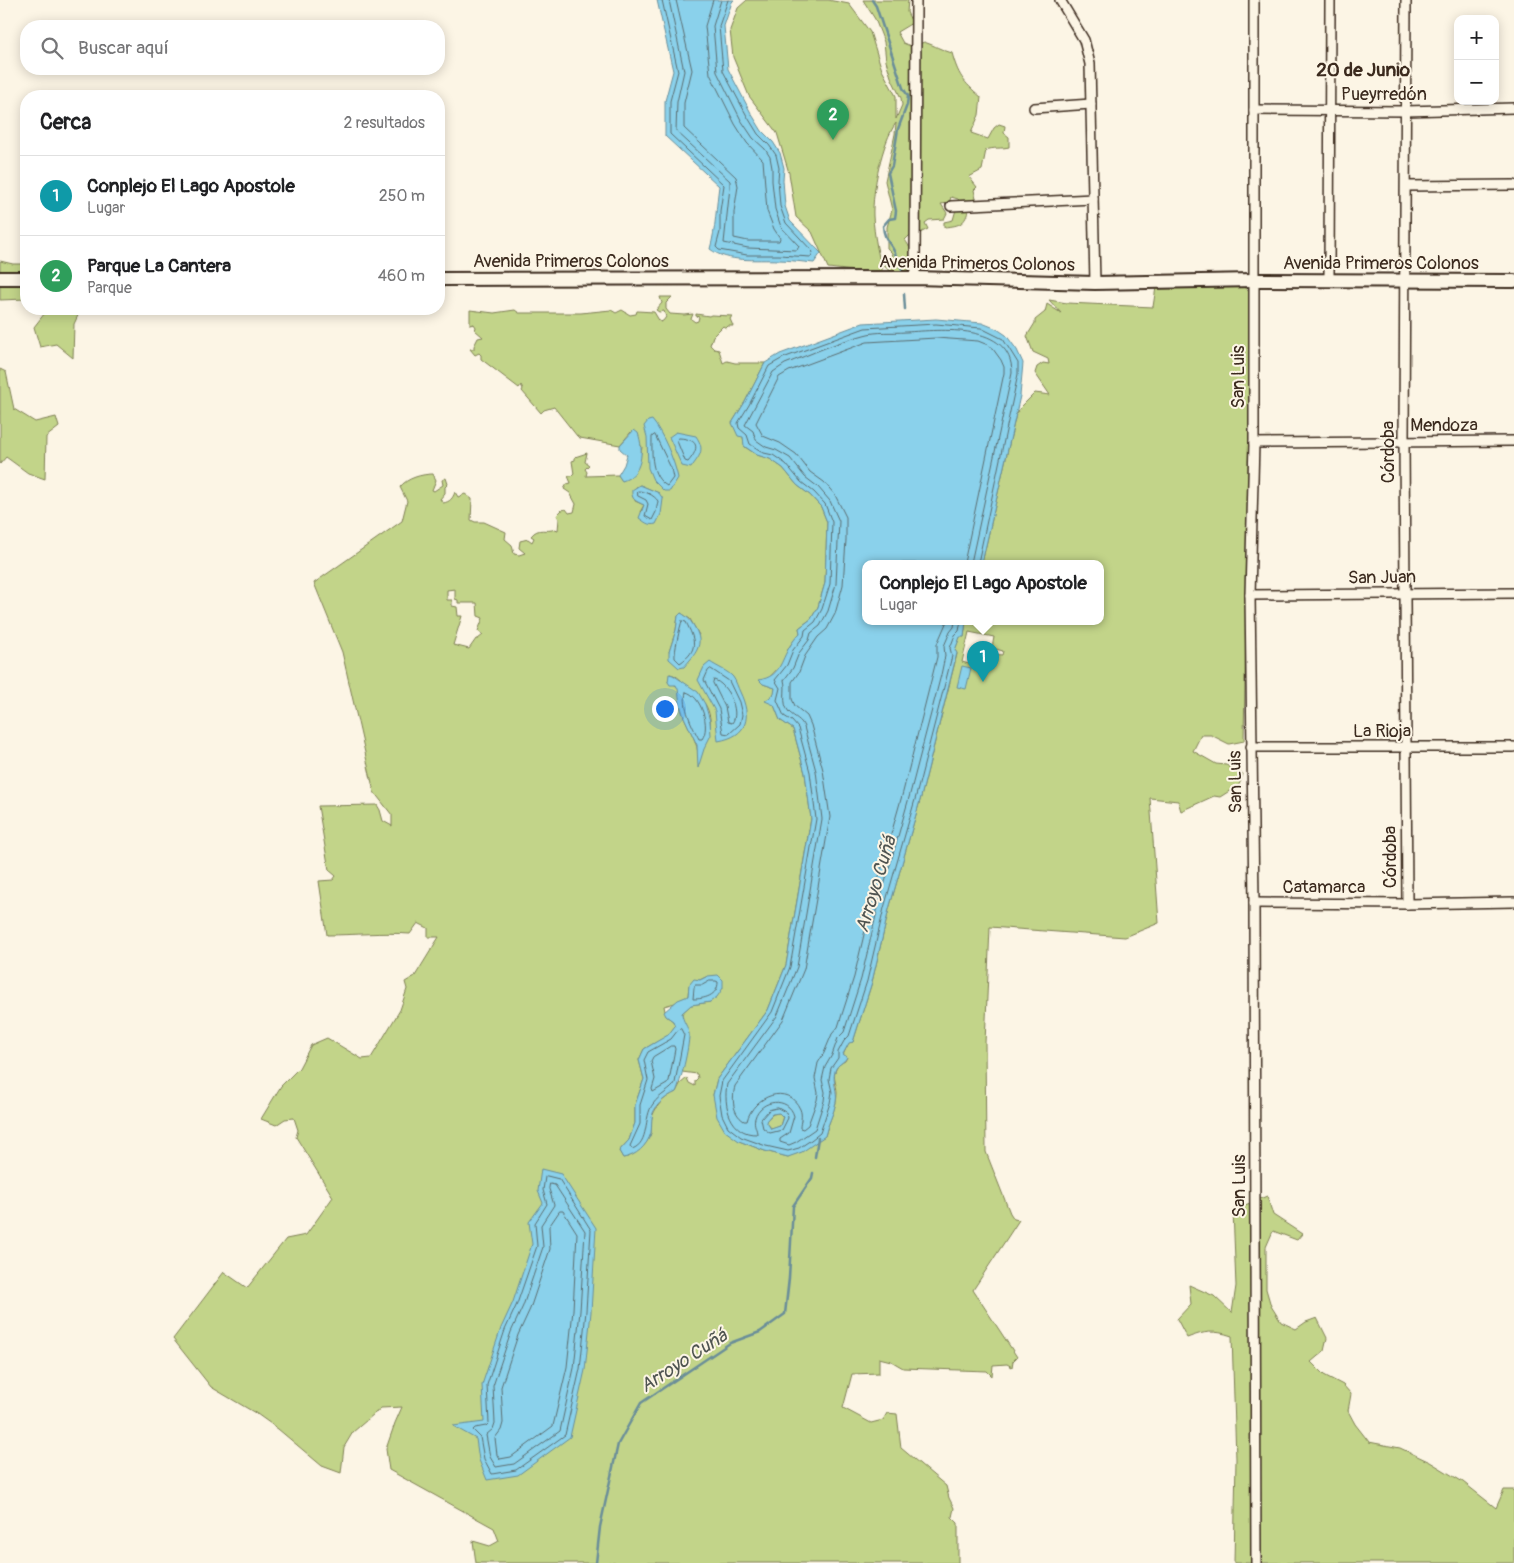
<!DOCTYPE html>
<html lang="es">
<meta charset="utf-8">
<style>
:root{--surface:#fff;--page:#f2f2f2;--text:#202124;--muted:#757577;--line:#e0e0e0;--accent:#1f6fb2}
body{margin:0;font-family:Pangolin,sans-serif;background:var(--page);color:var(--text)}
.controls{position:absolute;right:15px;top:15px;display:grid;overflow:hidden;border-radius:10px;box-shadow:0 2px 12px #0003}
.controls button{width:45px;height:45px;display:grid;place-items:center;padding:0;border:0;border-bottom:1px solid var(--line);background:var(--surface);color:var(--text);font:25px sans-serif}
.you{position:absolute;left:664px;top:708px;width:18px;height:18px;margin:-12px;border:4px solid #fff;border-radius:50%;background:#1a73e8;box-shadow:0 0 0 8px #1a73e833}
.badge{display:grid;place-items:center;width:32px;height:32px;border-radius:50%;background:var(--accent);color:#fff;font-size:16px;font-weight:700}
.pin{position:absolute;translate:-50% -41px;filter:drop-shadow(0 1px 2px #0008)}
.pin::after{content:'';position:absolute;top:26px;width:18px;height:15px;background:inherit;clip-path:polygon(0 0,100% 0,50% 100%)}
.popup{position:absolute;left:862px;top:560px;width:242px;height:65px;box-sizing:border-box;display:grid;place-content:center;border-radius:10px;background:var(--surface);filter:drop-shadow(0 1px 4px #0005);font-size:16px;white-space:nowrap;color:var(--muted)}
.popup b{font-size:19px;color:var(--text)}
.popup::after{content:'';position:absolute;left:50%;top:100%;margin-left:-10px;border:10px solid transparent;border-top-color:var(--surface)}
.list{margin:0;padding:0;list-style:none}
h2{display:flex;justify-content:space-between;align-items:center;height:65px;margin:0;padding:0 20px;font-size:21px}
h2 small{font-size:16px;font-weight:400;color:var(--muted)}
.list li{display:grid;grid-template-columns:32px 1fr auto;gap:15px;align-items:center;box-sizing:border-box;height:80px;padding:0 20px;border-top:1px solid var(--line)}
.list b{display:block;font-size:19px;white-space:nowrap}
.list p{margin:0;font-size:16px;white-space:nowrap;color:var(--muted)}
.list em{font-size:16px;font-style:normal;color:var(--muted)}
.icon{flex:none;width:28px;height:28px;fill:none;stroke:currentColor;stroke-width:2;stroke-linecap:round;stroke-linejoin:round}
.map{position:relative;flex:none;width:1514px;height:1563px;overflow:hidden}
.search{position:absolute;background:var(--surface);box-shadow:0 2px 12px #0003;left:20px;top:20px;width:425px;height:55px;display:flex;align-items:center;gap:12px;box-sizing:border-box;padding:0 18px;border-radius:20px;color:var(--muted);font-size:19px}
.panel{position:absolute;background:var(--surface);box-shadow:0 2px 12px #0003;left:20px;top:90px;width:425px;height:225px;border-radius:20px}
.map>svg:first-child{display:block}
.green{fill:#c2d489;stroke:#7e7f54;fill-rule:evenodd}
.water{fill:#8ad1eb;stroke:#6a8e99;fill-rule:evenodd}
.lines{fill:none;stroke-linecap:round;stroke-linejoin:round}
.shore{stroke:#5b6d70;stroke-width:1}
.stream{stroke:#6a8e99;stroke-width:2.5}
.street-casing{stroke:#3b2a1e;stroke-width:12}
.secondary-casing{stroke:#3b2a1e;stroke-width:16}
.street{stroke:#fcf5e5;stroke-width:9}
.secondary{stroke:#fcf5e5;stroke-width:12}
.labels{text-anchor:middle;stroke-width:4;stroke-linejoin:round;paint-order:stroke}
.street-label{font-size:18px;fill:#3b2a1e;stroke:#fcf5e5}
.neighbourhood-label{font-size:19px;font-weight:bold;fill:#3b2a1e;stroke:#fcf5e5}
.water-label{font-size:19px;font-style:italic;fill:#4f5451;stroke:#fcf5e5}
</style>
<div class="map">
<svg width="1514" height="1563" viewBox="0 0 1514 1563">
<rect width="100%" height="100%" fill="#fcf5e5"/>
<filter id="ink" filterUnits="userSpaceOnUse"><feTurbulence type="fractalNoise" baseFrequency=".02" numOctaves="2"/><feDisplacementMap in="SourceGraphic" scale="10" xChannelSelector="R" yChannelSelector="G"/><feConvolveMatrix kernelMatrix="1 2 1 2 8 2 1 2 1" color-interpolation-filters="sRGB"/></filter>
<g filter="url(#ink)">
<g class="green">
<path d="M747,0H828L849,4L870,32L882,70L896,96V119L902,105L901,98L891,77L886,61L884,42L875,19L863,0H908L907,12L912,23L897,32L903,43L913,47L924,42C934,45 941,50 952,53C958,75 963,82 981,97L979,115L971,133L988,139L994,128L999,124L1005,126L1004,133L1009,137V147C1001,149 994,147 986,150L982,170L969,177L977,187L974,190L976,199L984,206L968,211C965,225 957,226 944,227V222L953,220L957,206L962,204L958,199L951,197L949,203L941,204L947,213L944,219L929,220L925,223L928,229L920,233L917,228L905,240C916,255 911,262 905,278L894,274L884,266L889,263L892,253L887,248V227L892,210L885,181L895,134L896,123C882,142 872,191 873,216C874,236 878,254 883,274L828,268L812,232L796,217L789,173L777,133L749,96L733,57L730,30L738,8Z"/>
<polygon points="0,261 13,264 26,264 26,299 0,300"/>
<path d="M1243,286L1251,292L1244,741L1229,744L1211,735H1201L1193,751L1216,764L1226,765L1243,774L1239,785L1220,797L1214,796L1181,811L1178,801L1150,798L1159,923L1125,937L990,927L985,1043L986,1152L1010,1213L1014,1219L1019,1220L973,1290L1017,1357L1013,1361L1012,1367L1007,1364L993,1365L992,1376L987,1371L903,1368L891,1361L879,1358V1373L852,1374L843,1408L871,1423L883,1420L887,1413L897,1414L901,1448L946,1486L949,1498L954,1508L952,1517L958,1523V1563H476L473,1541L490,1546L499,1541L494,1528L389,1470L386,1449L395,1423L402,1407L381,1408L353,1432L344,1447L341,1473L322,1466L278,1429L257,1414L211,1387L173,1339L224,1272L247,1288L286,1239L306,1235L333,1197L296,1137L298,1130L294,1118L285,1119L276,1125L261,1119L281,1086L299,1068L311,1045L327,1038L362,1059L371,1058L400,1010L407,989L405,982L415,976L439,937H428V928L418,923L410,934C382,932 355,935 327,935L319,881L333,880L336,876L329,870L318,806L377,805L380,810L383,821L392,826V815L374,792L342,652L314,583L402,521L407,501L400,487C407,478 422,474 433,474L436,480L432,490L434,491L443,485L442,480L446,478L448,484L445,487V493L440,499L443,503C450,502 453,498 455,492L458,497L465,494L472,499L471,520L475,522H484L506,532L505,539L512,545L514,554L519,555L525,553L519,548L520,541L528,539L532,542L534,538L531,536C539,526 546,533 555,529L558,530L559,519L557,515L562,510L566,509L569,513L574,512L576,504L570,493L564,489L567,484L571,483L568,476H572L574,474L572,461L575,460V457L587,453L585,462L589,465L585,469L587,472L586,476L618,475L622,481C637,467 639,466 642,447L631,432L620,445L580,438L577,436L554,407L544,410L541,413L522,391L523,389L521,385L519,388L481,359V355L479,353L475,355L470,349H474V346L478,338L483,337L475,330L476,327L474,324L470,325V310L494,313L515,310L519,313H581L611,310L616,313L622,310L630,315L636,314L637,311L654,312L660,322L663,321L666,317L664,311L659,312L656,310L662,303L660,297H672L666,303V309L670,314L684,315L693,314L691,319L695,322L698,321L699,317L696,316V314L709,316L711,315L732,316L730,319L733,326H728L726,328L723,326L713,336L710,345L714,349L719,350L723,363L727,361L735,363H765L745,402L732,423L743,437L745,447L757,455L770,459L783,468L797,485L810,495L821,507L827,522L825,583L818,607L811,619L799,628L800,633L789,647L783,663L763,684L775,688L774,705L780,720L793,729L805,773L811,818L786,965L768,1010L717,1079L713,1095L739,1141L765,1151L788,1157L825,1136C828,1122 837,1108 837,1093C837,1084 832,1078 836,1069C838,1065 841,1063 845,1061L847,1057L843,1055L849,1042H853L872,982L889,909L921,797L957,654L955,650L960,636L964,637L966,621H1100V563H982L1016,414L1020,408L1035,393L1050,395L1035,373L1037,367L1043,363L1049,364L1048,359L1033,352L1027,336L1035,323V320L1045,312L1047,304L1061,313L1049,300L1067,303L1153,307L1156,287ZM640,485L659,493L640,512L644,505L635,501L636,487ZM455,589V599L458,600V603H477L478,616L483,618L478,631L483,635L478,639H476L469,649L453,645L462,616H458L457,607L452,606V600H447V590ZM681,613L690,619L699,635L669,652L676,630L678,616ZM969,632L994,637L992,648L1003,651L1002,655L991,654L989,661H986L985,663L978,662L976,666L962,662ZM670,674C677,675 683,682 688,687C693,692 701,698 705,704C714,719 712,742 698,753C696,736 683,721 680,704C679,699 681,693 678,688C676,684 671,684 668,682ZM708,976L710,1002L691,1005L682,1013V1019L689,1034L682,1072L697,1074L698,1078L695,1081V1086L689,1083L687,1078L680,1084L676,1092C664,1097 654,1107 651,1121C651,1124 652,1129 651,1133C647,1145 635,1156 623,1158L619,1151L629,1140L635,1123V1105L644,1079L639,1060L644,1049L669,1035L675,1026L673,1021L666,1016L664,1006L675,1003L688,996L689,985Z"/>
<polygon points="48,309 81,309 74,324 73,358 56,344 40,347 34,327"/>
<polygon points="0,369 6,372 14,409 35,422 56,417 59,427 46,437 45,479 28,473 6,457 0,464"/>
<polygon points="779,1113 783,1116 780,1126 772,1129 765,1121 773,1114"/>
<path d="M1267,1196L1273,1215L1302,1234L1297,1240L1273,1231L1266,1247V1289L1271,1306L1281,1322L1296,1329L1306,1322L1317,1318L1327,1338L1324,1351L1311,1362L1324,1375L1343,1385L1351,1394L1348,1411L1355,1424L1369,1442L1400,1448L1430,1462L1463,1482L1496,1508L1504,1490H1514V1563H1234L1236,1459L1232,1336C1214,1330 1205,1331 1187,1338L1177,1319L1191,1304L1189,1285L1214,1296L1232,1313L1236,1286L1233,1210Z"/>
</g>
<g class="water">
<path d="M657,0H734L732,2L724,26L728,69L751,113L762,131L773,142L780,153L784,168L783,180L785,206L790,221L821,253L814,263C802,262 790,260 778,260C756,259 728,263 710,249C716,228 716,207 719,186L665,136V101L673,71Z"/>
<path d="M936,319L982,323L997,329L1006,335L1017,350L1023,363L1020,396L982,563H866V621H966L964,637H960L955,650L957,653L921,797L889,909L872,982L853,1042L849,1043L843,1054L847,1057C844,1063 837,1064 835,1071C832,1082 838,1091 836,1102C834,1114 827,1125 825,1136L802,1152L788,1157L765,1151L739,1141L725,1131L717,1117L713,1095L717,1079L768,1010L786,965L811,819L805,773L793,729L780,720L774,705L765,701L774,694L775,688L763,684L759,680C781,676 780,662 790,646C793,641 796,637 800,633L799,628L811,619L818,607L825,583L827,522L821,507L810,495L797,485L783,468L770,459L757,455L744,446L743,437L738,436L732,423L745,402L765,363L780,354L863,323ZM779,1113L783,1117L780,1126L771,1129L766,1121L772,1114Z"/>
<path d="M652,420C663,433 675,462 678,478L670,491H664L653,480L648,468L647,437L644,426L648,421Z"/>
<path d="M634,430L638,433C644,450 643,475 622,481L618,475L624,465L627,455L620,449V445Z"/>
<path d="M676,432L696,436C706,451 699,456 691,468L682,466L669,437Z"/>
<path d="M640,485L659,493L663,499L661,514L656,524C648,526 645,522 639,518L644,505C636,501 631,500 632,490Z"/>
<path d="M681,613C688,617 691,621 695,628C705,645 695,654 684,667L679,668L669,659V652L676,630L678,616Z"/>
<path d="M710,662C717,667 728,671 733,677C736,681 738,688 740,692C752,717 748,736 718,741L715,711L698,680L704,667Z"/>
<polygon points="962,666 971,668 966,689 957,687"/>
<polygon points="669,674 673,675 698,692 705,704 710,721 711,735 704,749 698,768 697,745 684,717 680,704 678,689 676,685 670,685 668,682"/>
<path d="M718,975L723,980V988L717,997L710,1002L691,1005L682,1013C682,1021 689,1027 689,1035C689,1048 681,1081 676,1092C667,1096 657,1103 653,1113C651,1120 652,1126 651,1133C647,1146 636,1156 623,1158L619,1151L629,1140L635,1123V1105L644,1079L639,1060L644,1049L668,1035L675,1026L673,1021L666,1016L664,1012L678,1000L688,996L689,985L694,979L700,980L708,976Z"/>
<polygon points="541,1169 561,1174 596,1228 591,1312 585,1370 570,1437 518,1475 487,1480 479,1460 476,1439 453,1426 484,1422 482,1385 501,1328 513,1302 532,1244 529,1222 543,1203 538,1191"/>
</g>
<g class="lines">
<g class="shore">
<polyline points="662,0 678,71 670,101 670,134 724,185 720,211 720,232 716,247 719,250 747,255 779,255 811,257 813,252 786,223 780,206 778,180 779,168 776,155 769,145 758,134 747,116 723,71 719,26 728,0"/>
<polyline points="669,0 684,71 677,102 676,131 730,181 730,187 724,243 748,248 797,250 799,246 781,227 775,209 772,181 772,168 770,157 765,149 753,138 741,120 717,72 713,26 721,0"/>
<polyline points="676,0 692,70 684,103 684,128 736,177 738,186 734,212 734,238 748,241 779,241 780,238 774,229 767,211 763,160 747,143 735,124 710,74 705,26 713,0"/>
<path d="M655,435L671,468L673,478L667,486C650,476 652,454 652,437Z"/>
<path d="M679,438C699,439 700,448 688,462L685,461L677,441Z"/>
<path d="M638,491C645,491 654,495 658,501L656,512L652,520L645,516L648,504L646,500L638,496Z"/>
<path d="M682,621L686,622C695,640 699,650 680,663L675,658C674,653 680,626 682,621Z"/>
<path d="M947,621L937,644V657L933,673L903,792L871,905L854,977L838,1027L832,1034L824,1053L818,1063L815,1078L818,1093L817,1100L808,1125L803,1129L800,1128C800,1122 803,1116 800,1109C788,1082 753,1096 747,1121H744C732,1113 732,1099 735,1086L783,1020L804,969L830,817L823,770L811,725L807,716L795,706L792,699V682L799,672L805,656L818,637L827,629L835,614L843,585L846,540V517L835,495L824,482L810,472L796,454L780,443L763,436L756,423L779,377L789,371L867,342L936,338L978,341L988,345L993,349L1001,360L1004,367V373L964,563"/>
<path d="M955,621L954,627L950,632L944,646L945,656L941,675L910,794L878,907L861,979L844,1032L838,1038L832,1055L825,1067L822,1080L825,1092L824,1101L815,1129L796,1142L789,1145L780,1142V1139L789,1133L794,1116C789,1096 760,1099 755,1118C753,1124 757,1129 757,1134C730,1135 723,1105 727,1084L777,1016L797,967L822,819L816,771L804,727C801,719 795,718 789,712C781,703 787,690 784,680L793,668L799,653L809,640L811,633L820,626L828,611L836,584L839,521L830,501L818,487L805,477L790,458L776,450L766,447L756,440L753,431L745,425L773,372L785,364C811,354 837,342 864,335C877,331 892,333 906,332C940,330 1012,322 1012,373L971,563"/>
<polyline points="961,621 959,631 955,635 950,648 952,656 916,796 884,908 867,981 849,1036 844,1041 838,1052 838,1058 831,1068 829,1079 832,1092 830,1103 820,1133 811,1140 799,1148 788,1151 766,1146 741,1137 728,1127 722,1115 719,1096 722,1081 772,1012 790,967 816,819 810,772 798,728 792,721 784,716 777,700 780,688 775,680 787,665 793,650 804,636 805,630 815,622 822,609 830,584 832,522 825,504 814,492 801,482 786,464 773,455 764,453 750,444 747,435 739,428 738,423 749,405 769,366 783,358 865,328 936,324 981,328 1003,339 1018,363 1018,374 978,563"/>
<polygon points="711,669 729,681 739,702 742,715 740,724 729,734 723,733 719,709 704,680 708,671"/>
<path d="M714,680C727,683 741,712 732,723L728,722L725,707L713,683Z"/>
<path d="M686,692C701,695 711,727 702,739H699C692,726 682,706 686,692Z"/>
<path d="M710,981H716L718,982C718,996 704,999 693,999L694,988L695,985H702Z"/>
<path d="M681,1029L684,1035L675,1083C672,1090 659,1095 653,1104C643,1117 650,1143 632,1149L630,1146L640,1124V1105L648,1080L644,1060L648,1052L671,1039L678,1030Z"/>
<polygon points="671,1046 674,1046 675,1049 669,1081 667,1084 653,1092 652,1089 655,1079 651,1061 653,1057"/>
<polygon points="778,1108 787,1113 788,1118 782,1130 770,1133 763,1128 761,1119 769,1110"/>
<polygon points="547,1176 559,1179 591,1230 586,1311 580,1369 565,1435 516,1470 492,1474 484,1459 480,1437 473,1430 475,1428 486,1426 489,1423 487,1385 505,1330 517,1304 537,1246 535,1223 547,1204 543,1190 545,1177"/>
<polygon points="550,1184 555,1185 585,1231 580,1311 574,1368 560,1431 514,1464 496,1467 490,1457 486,1435 493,1429 495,1423 493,1386 511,1332 523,1306 543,1247 541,1225 554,1205 549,1189"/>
<polygon points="560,1211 563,1211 577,1233 573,1310 567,1367 553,1426 511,1457 500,1459 497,1455 495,1438 501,1430 503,1423 501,1387 518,1335 530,1309 550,1249 549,1227"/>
</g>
<g class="stream">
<path d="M872,0L876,6L903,88L908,96L907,105L898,129L892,166L888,173L896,211L895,218L889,219L883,226C884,240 890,242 895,253C897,259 898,264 902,269"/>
<polyline points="904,294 905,309"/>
<polyline points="815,1157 818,1138"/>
<polyline points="596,1563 600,1527 618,1444 641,1403 730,1343 760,1332 785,1314 789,1278 793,1206 812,1178 813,1173"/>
</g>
<g class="street-casing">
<g id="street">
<polyline points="1060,0 1084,40 1090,64 1095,283"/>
<polyline points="1254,0 1254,443 1250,595 1254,903 1256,1563"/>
<polyline points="1406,0 1404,441 1407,904"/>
<polyline points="1034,108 1091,104"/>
<polyline points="1254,110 1406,111 1514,108"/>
<polyline points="1406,186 1514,185"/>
<polyline points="951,206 1093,199"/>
<polyline points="915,278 916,0"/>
<polyline points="1329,280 1330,0"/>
<polyline points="1254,443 1514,441"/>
<polyline points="1250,595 1514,593"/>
<polyline points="1251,747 1514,747"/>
<polyline points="1254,903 1407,904 1514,902"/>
</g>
</g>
<g class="secondary-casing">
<g id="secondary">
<polyline points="0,278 26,278"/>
<polyline points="439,279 915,278 1095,283 1254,280 1514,281"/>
</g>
</g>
<use href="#street" class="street"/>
<use href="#secondary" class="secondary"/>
</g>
</g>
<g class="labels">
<g class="street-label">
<text x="1384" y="100">Pueyrredón</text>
<text x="571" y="267">Avenida Primeros Colonos</text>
<text transform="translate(977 263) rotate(1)" y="6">Avenida Primeros Colonos</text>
<text x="1381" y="269">Avenida Primeros Colonos</text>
<text transform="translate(1238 377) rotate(-90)" y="6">San Luis</text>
<text x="1444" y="431">Mendoza</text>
<text transform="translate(1388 452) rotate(-90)" y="6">Córdoba</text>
<text transform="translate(1382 577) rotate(-1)" y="6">San Juan</text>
<text x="1382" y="737">La Rioja</text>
<text transform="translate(1235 782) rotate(-91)" y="6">San Luis</text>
<text transform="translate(1390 857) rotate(-90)" y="6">Córdoba</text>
<text x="1324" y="893">Catamarca</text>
<text transform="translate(1239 1186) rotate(-90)" y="6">San Luis</text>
</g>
<g class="neighbourhood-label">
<text x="1363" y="76">20 de Junio</text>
</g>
<g class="water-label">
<text transform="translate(875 884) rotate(-73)" y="7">Arroyo Cuñá</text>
<text transform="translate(683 1360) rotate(-33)" y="7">Arroyo Cuñá</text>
</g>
</g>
</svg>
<div class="controls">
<button>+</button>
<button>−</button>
</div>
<div class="you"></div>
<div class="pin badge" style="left:983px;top:682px;background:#0f9aa8">1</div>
<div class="popup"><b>Conplejo El Lago Apostole</b>Lugar</div>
<div class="pin badge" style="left:833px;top:140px;background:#2e9e5b">2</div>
<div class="search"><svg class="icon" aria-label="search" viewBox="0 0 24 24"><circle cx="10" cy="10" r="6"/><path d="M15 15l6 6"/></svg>Buscar aquí</div>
<section class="panel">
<h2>Cerca<small>2 resultados</small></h2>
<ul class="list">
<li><span class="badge" style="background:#0f9aa8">1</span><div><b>Conplejo El Lago Apostole</b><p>Lugar</p></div><em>250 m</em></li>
<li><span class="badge" style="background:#2e9e5b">2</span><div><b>Parque La Cantera</b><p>Parque</p></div><em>460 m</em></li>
</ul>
</section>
</div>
